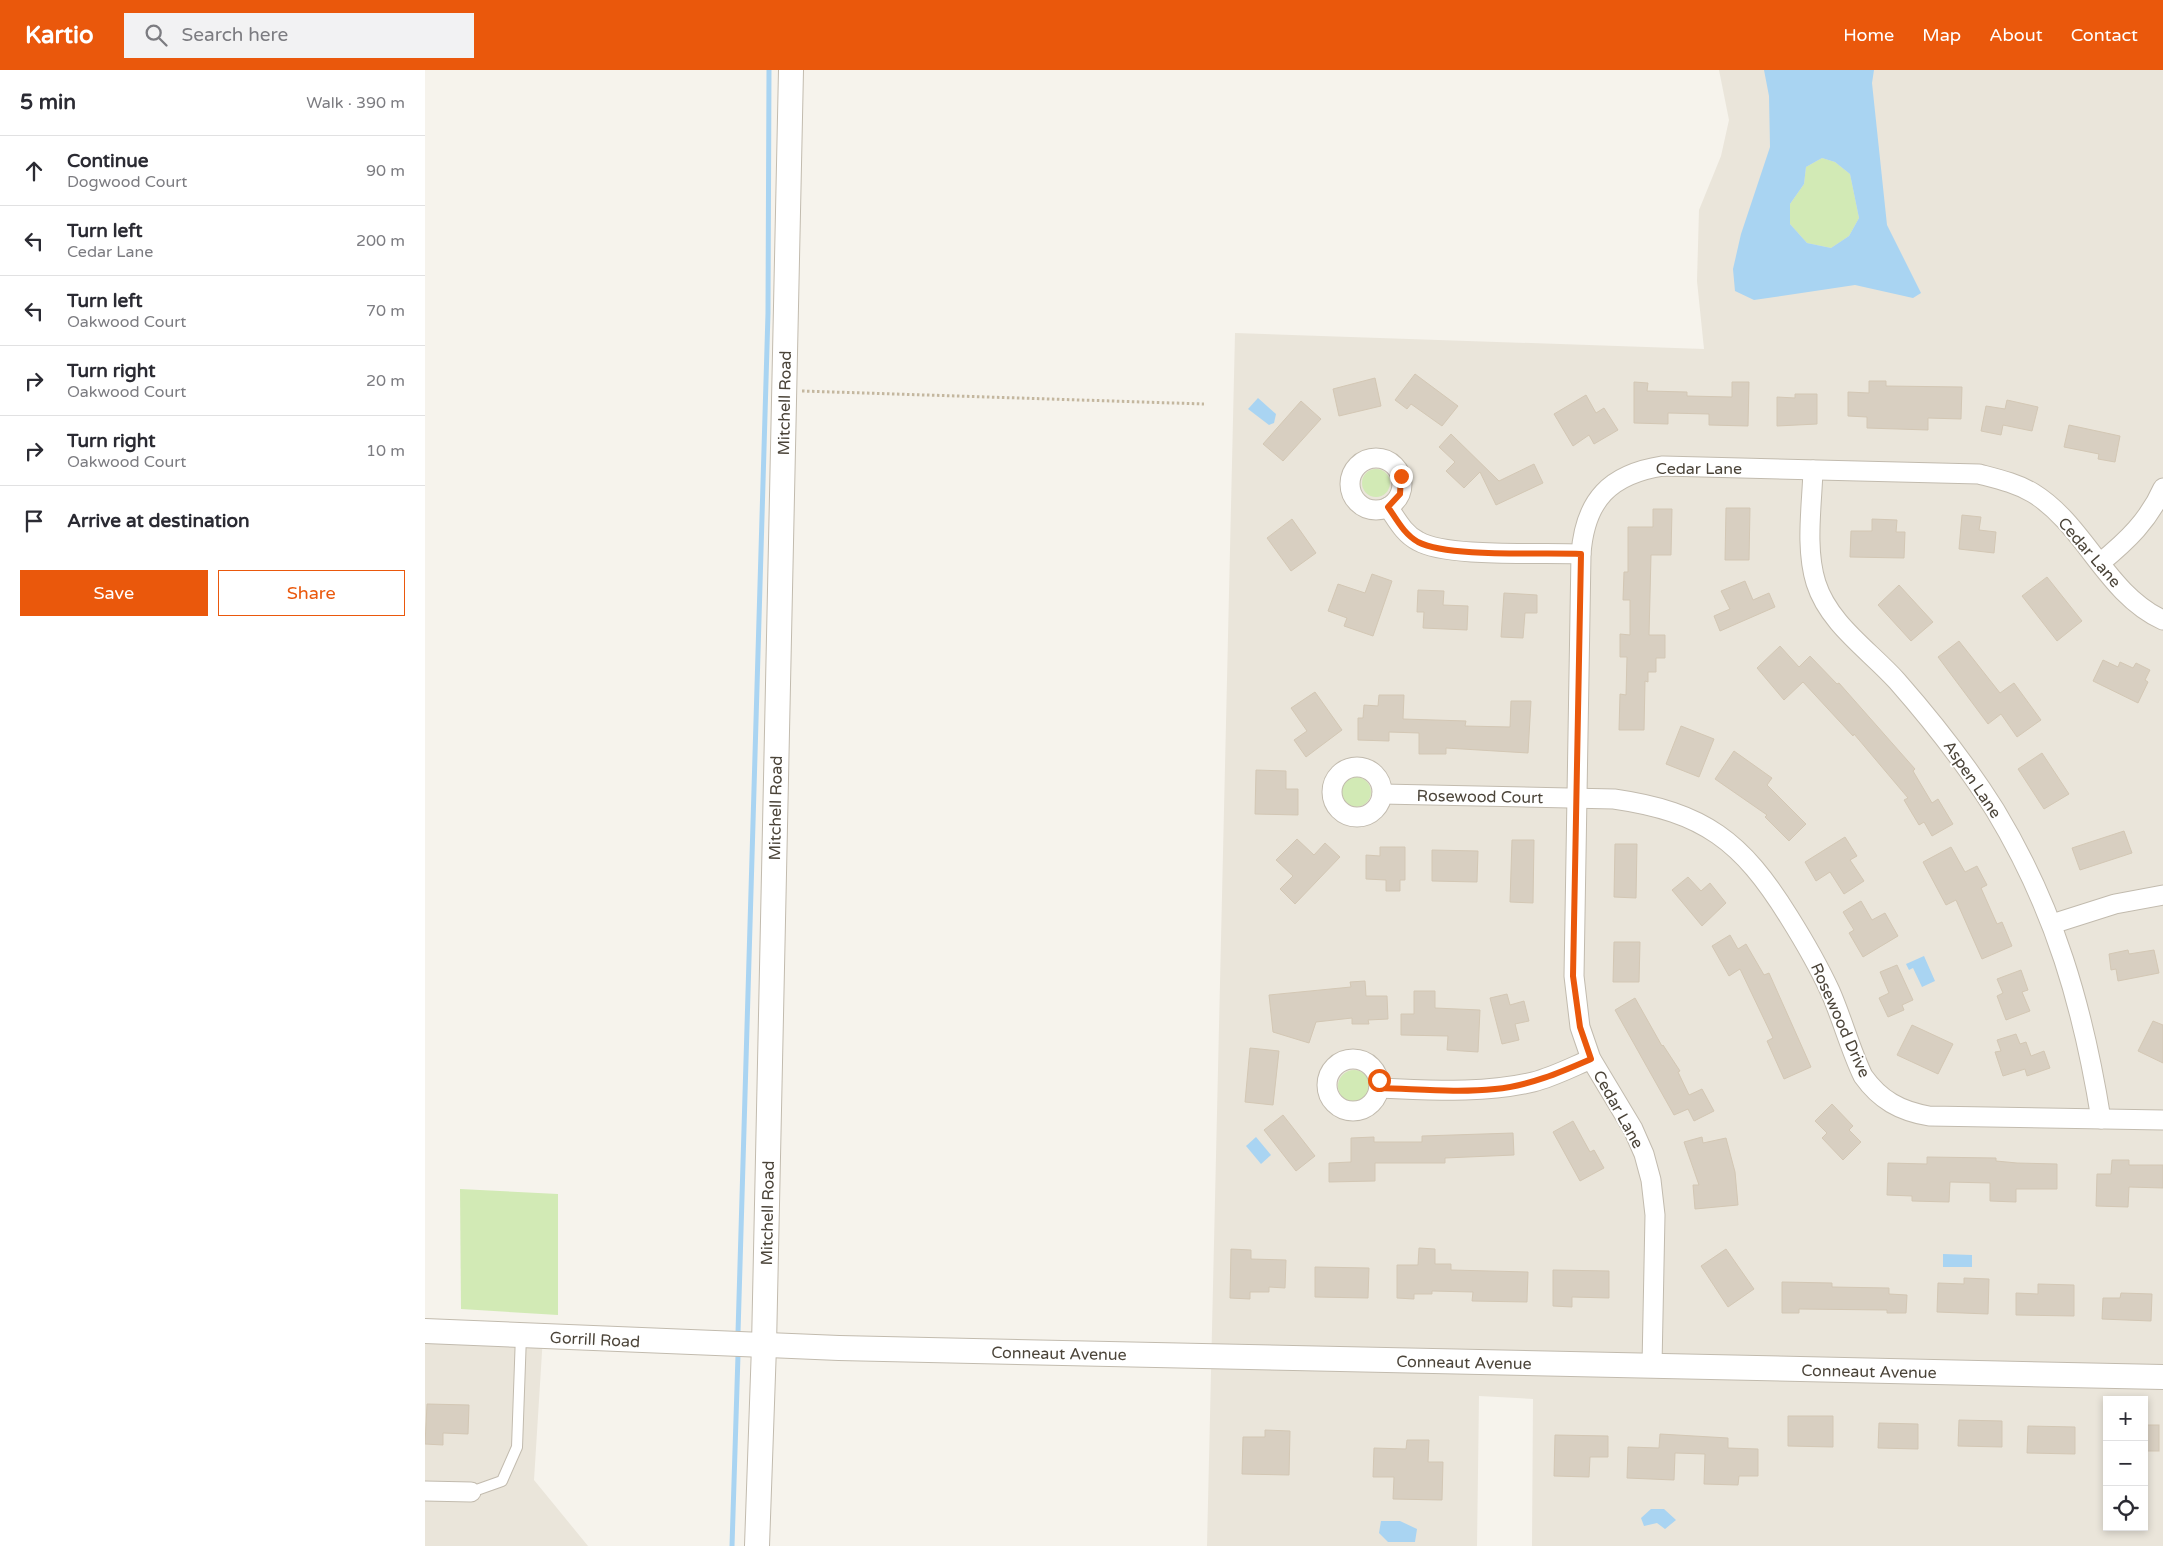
<!DOCTYPE html>
<meta charset="utf-8">
<style>
:root{--surface:#fff;--page:#f2f2f3;--text:#2b2b33;--muted:#7c7c81;--line:#e1e1e2;--accent:#ea580c}
body{margin:0;font-family:"Varela Round",sans-serif;background:var(--page);color:var(--text)}
.controls{position:absolute;right:15px;bottom:15px;display:grid;overflow:hidden;border-radius:0px;box-shadow:0 2px 8px #0003}
.controls button{width:45px;height:45px;display:grid;place-items:center;padding:0;border:0;border-bottom:1px solid var(--line);background:var(--surface);color:var(--text);font:25px sans-serif}
.stop{position:absolute;width:15px;height:15px;margin:-11px;border:4px solid #ea580c;border-radius:50%;background:#fff}
.stop.end{background:#ea580c;border-color:#fff;box-shadow:0 1px 5px #0008}
.list{margin:0;padding:0;list-style:none}
h2{display:flex;justify-content:space-between;align-items:center;height:65px;margin:0;padding:0 20px;font-size:21px}
h2 small{font-size:16px;font-weight:400;color:var(--muted)}
.list li{display:grid;grid-template-columns:32px 1fr auto;gap:15px;align-items:center;box-sizing:border-box;height:70px;padding:0 20px;border-top:1px solid var(--line)}
.list b{display:block;font-size:19px;white-space:nowrap}
.list p{margin:0;font-size:16px;white-space:nowrap;color:var(--muted)}
.list em{font-size:16px;font-style:normal;color:var(--muted)}
.actions{display:flex;gap:10px;padding:15px 20px}
.actions a{flex:1;padding:11px 0;border:1px solid var(--accent);border-radius:0px;text-align:center;font-size:18px;color:var(--accent)}
.actions .main{background:var(--accent);color:#fff}
.icon{flex:none;width:28px;height:28px;fill:none;stroke:currentColor;stroke-width:2;stroke-linecap:round;stroke-linejoin:round}
.map{position:relative;flex:none;width:1738px;height:1476px;overflow:hidden}
header{display:flex;align-items:center;gap:30px;box-sizing:border-box;height:70px;padding:0 25px;background:var(--accent);color:#fff}
header strong{font-size:24px}
nav{display:flex;gap:28px;margin-inline-start:auto;font-size:18px}
.search{width:350px;height:45px;background:var(--page);display:flex;align-items:center;gap:12px;box-sizing:border-box;padding:0 18px;border-radius:0px;color:var(--muted);font-size:19px}
main{display:flex}
aside{flex:1;background:var(--surface)}
.map>svg:first-child{display:block}
.residential{fill:#eae5da;fill-rule:evenodd}
.green{fill:#d2eab5}
.water{fill:#a9d4f2;fill-rule:evenodd}
.lines{fill:none;stroke-linecap:round;stroke-linejoin:round}
.stream{stroke:#a9d4f2;stroke-width:5}
.building{fill:#d8cfc1;stroke:#d3c7b4}
.service-casing{stroke:#c2bbae;stroke-width:12}
.minor-casing{stroke:#c2bbae;stroke-width:21}
.tertiary-casing{stroke:#c2bbae;stroke-width:26}
.path{stroke:#c4b79f;stroke-width:3;stroke-dasharray:2.5 2.5;stroke-linecap:butt}
.service{stroke:#fff;stroke-width:10}
.minor{stroke:#fff;stroke-width:19}
.tertiary{stroke:#fff;stroke-width:24}
.route{stroke:#ea580c;stroke-width:6}
.labels{text-anchor:middle;stroke-width:4;stroke-linejoin:round;paint-order:stroke}
.street-label{font-size:16px;fill:#4b4439;stroke:#fff}
</style>
<header>
<strong>Kartio</strong>
<div class="search"><svg class="icon" aria-label="search" viewBox="0 0 24 24"><circle cx="10" cy="10" r="6"/><path d="M15 15l6 6"/></svg>Search here</div>
<nav><a>Home</a><a>Map</a><a>About</a><a>Contact</a></nav>
</header>
<main>
<aside>
<h2>5 min<small>Walk · 390 m</small></h2>
<ul class="list">
<li><svg class="icon" aria-label="ahead" viewBox="0 0 24 24"><path d="M12 20V5M6 11l6-6 6 6"/></svg><div><b>Continue</b><p>Dogwood Court</p></div><em>90 m</em></li>
<li><svg class="icon" aria-label="left" viewBox="0 0 24 24"><path d="M17 20v-9H6M10 6l-5 5 5 5"/></svg><div><b>Turn left</b><p>Cedar Lane</p></div><em>200 m</em></li>
<li><svg class="icon" aria-label="left" viewBox="0 0 24 24"><path d="M17 20v-9H6M10 6l-5 5 5 5"/></svg><div><b>Turn left</b><p>Oakwood Court</p></div><em>70 m</em></li>
<li><svg class="icon" aria-label="right" viewBox="0 0 24 24"><path d="M7 20v-9h11M14 6l5 5-5 5"/></svg><div><b>Turn right</b><p>Oakwood Court</p></div><em>20 m</em></li>
<li><svg class="icon" aria-label="right" viewBox="0 0 24 24"><path d="M7 20v-9h11M14 6l5 5-5 5"/></svg><div><b>Turn right</b><p>Oakwood Court</p></div><em>10 m</em></li>
<li><svg class="icon" aria-label="arrive" viewBox="0 0 24 24"><path d="M6 21V4h12l-3 4 3 4H6"/></svg><div><b>Arrive at destination</b></div></li>
</ul>
<div class="actions"><a class="main">Save</a><a>Share</a></div>
</aside>
<div class="map">
<svg width="1738" height="1476" viewBox="0 0 1738 1476">
<rect width="100%" height="100%" fill="#f6f3ec"/>
<g class="residential">
<path d="M1294,0H1738V1476H1107L1108,1329L1054,1326L1052,1476H782L810,263L1279,279L1272,211L1274,140L1296,86L1304,50ZM1682,1330H1719V1457H1682Z"/>
<polygon points="0,1261 118,1266 109,1410 163,1476 0,1476"/>
</g>
<g class="green">
<polygon points="1397,88 1410,92 1425,104 1434,148 1424,166 1406,178 1382,173 1365,154 1365,134 1379,114 1381,97"/>
<circle cx="951" cy="413" r="14"/>
<circle cx="931" cy="722" r="15"/>
<circle cx="929" cy="1016" r="16"/>
<polygon points="35,1119 133,1124 133,1245 36,1239"/>
</g>
<g class="water">
<path d="M1339,0H1449L1447,13L1462,155L1496,223L1488,228L1430,215L1329,230L1310,221L1308,199L1316,164L1345,77L1344,26ZM1397,88L1410,92L1425,104L1434,148L1424,166L1406,178L1382,173L1365,154V134L1379,114L1381,97Z"/>
<polygon points="833,328 851,344 849,353 844,355 823,339"/>
<polygon points="1499,886 1510,911 1497,917 1488,898 1484,900 1481,894"/>
<polygon points="831,1067 846,1085 836,1094 821,1076"/>
<polygon points="1518,1184 1547,1185 1547,1197 1518,1197"/>
<polygon points="1226,1439 1239,1439 1251,1450 1240,1459 1232,1453 1219,1456 1216,1448"/>
<polygon points="956,1451 975,1451 992,1459 990,1472 963,1472 954,1463"/>
</g>
<g class="lines">
<g class="stream">
<polyline points="313,1263 343,243 344,0"/>
<polyline points="307,1476 313,1285"/>
</g>
</g>
<g class="building">
<polygon points="990,304 1033,336 1017,356 986,334 982,339 970,330"/>
<polygon points="950,308 956,336 914,346 908,319"/>
<polygon points="1444,311 1461,311 1461,316 1537,317 1536,349 1503,348 1503,360 1442,358 1442,347 1423,346 1423,322 1444,323"/>
<polygon points="1209,312 1223,313 1222,321 1262,322 1262,326 1307,327 1307,312 1324,312 1323,356 1284,355 1284,344 1243,343 1243,354 1209,353"/>
<polygon points="1370,324 1392,324 1392,354 1352,356 1352,327 1370,328"/>
<polygon points="1161,325 1171,343 1179,338 1193,360 1169,374 1164,365 1148,376 1129,344"/>
<polygon points="1582,330 1613,337 1607,361 1578,355 1576,365 1556,361 1561,336 1580,339"/>
<polygon points="876,331 896,349 858,391 838,374"/>
<polygon points="1644,355 1695,366 1690,392 1673,389 1674,384 1639,377"/>
<polygon points="1026,364 1074,411 1109,394 1118,413 1071,435 1055,402 1039,418 1021,401 1030,392 1014,377"/>
<polygon points="1301,438 1325,438 1324,490 1300,490"/>
<polygon points="1228,439 1247,439 1246,485 1226,485 1224,565 1240,565 1240,588 1231,588 1231,602 1223,602 1223,612 1220,611 1219,660 1194,660 1195,624 1201,625 1202,587 1195,587 1195,564 1205,565 1205,530 1198,530 1199,502 1203,502 1203,457 1228,457"/>
<polygon points="1537,445 1556,447 1554,460 1571,462 1569,483 1534,479"/>
<polygon points="867,449 891,483 866,501 842,468"/>
<polygon points="1447,449 1472,450 1471,462 1480,462 1479,488 1425,487 1426,461 1447,461"/>
<polygon points="947,504 967,511 948,566 919,556 922,548 903,541 913,514 940,523"/>
<polygon points="1622,507 1657,551 1632,571 1597,526"/>
<polygon points="1320,511 1328,530 1344,523 1350,537 1295,561 1289,546 1305,539 1296,521"/>
<polygon points="1474,515 1508,552 1486,571 1453,535"/>
<polygon points="993,520 1019,521 1018,535 1043,536 1042,560 998,558 999,542 992,542"/>
<polygon points="1079,523 1112,525 1112,543 1100,543 1098,568 1076,567"/>
<polygon points="1534,571 1575,623 1589,613 1616,650 1592,667 1576,644 1563,654 1513,587"/>
<polygon points="1355,576 1374,597 1385,586 1412,614 1414,613 1490,699 1488,701 1507,733 1513,729 1528,754 1507,766 1499,752 1494,755 1479,730 1483,728 1429,664 1428,666 1378,612 1359,630 1332,598"/>
<polygon points="1678,590 1693,597 1695,592 1708,598 1711,593 1725,600 1720,610 1723,612 1713,633 1668,611"/>
<polygon points="890,622 917,660 881,687 869,670 882,661 866,638"/>
<polygon points="954,625 979,625 978,649 1041,651 1040,656 1085,657 1086,631 1106,631 1103,683 1021,678 1021,684 994,684 994,663 964,662 964,671 933,670 933,648 938,648 939,635 953,636"/>
<polygon points="1256,656 1289,669 1274,707 1241,694"/>
<polygon points="1309,681 1347,708 1342,715 1381,754 1364,771 1340,747 1342,745 1290,709"/>
<polygon points="1617,683 1644,724 1619,739 1593,699"/>
<polygon points="831,700 861,701 861,719 873,719 873,745 830,744"/>
<polygon points="1699,761 1707,783 1655,800 1647,778"/>
<polygon points="1420,767 1432,786 1425,790 1439,811 1419,824 1405,802 1391,811 1380,792"/>
<polygon points="872,769 889,785 900,773 915,787 870,834 855,819 868,806 851,790"/>
<polygon points="1087,770 1109,770 1108,833 1085,832"/>
<polygon points="1190,774 1212,774 1211,828 1189,827"/>
<polygon points="955,777 980,777 980,810 975,810 975,821 961,821 961,810 941,809 941,785 955,786"/>
<polygon points="1526,777 1540,802 1552,796 1562,815 1556,818 1572,854 1577,852 1587,876 1557,889 1531,830 1521,835 1498,792"/>
<polygon points="1007,780 1053,781 1052,812 1007,811"/>
<polygon points="1263,807 1276,821 1285,813 1301,833 1277,856 1247,820"/>
<polygon points="1436,831 1447,850 1460,843 1473,866 1438,887 1424,863 1429,860 1418,842"/>
<polygon points="1305,865 1313,879 1321,874 1339,905 1344,903 1386,997 1359,1009 1342,971 1348,968 1315,899 1304,906 1287,876"/>
<polygon points="1189,872 1215,872 1214,912 1188,912"/>
<polygon points="1703,880 1704,884 1729,880 1734,903 1693,911 1691,899 1686,900 1684,884"/>
<polygon points="1472,895 1488,930 1477,935 1479,940 1463,947 1454,928 1464,923 1455,902"/>
<polygon points="1596,900 1603,920 1597,922 1605,941 1581,950 1572,926 1578,923 1572,909"/>
<polygon points="940,911 941,926 962,926 963,949 943,950 944,954 927,954 927,948 891,952 884,973 848,962 844,925 926,917 925,912"/>
<polygon points="989,921 1010,921 1010,938 1055,940 1053,982 1022,980 1023,966 976,965 976,944 989,944"/>
<polygon points="1082,924 1085,935 1099,931 1104,951 1090,954 1094,970 1077,974 1065,928"/>
<polygon points="1210,928 1237,976 1238,975 1255,1001 1253,1002 1264,1025 1277,1019 1289,1041 1269,1051 1263,1039 1249,1045 1190,940"/>
<polygon points="1728,951 1738,955 1738,993 1713,981"/>
<polygon points="1487,955 1528,974 1513,1004 1472,985"/>
<polygon points="1591,964 1595,974 1601,972 1606,986 1619,981 1625,998 1602,1006 1600,999 1578,1006 1570,982 1576,981 1572,970"/>
<polygon points="825,978 854,981 848,1035 820,1032"/>
<polygon points="1407,1034 1428,1056 1424,1060 1436,1072 1418,1090 1397,1068 1402,1063 1390,1051"/>
<polygon points="858,1045 890,1086 871,1101 839,1060"/>
<polygon points="1148,1051 1165,1082 1169,1080 1179,1098 1155,1111 1128,1062"/>
<polygon points="1088,1063 1089,1085 1020,1088 1020,1093 950,1093 950,1111 904,1112 904,1093 926,1092 926,1068 949,1067 949,1072 997,1072 997,1066"/>
<polygon points="1277,1067 1278,1073 1301,1068 1310,1102 1313,1135 1270,1139 1268,1115 1274,1115 1259,1072"/>
<polygon points="1502,1087 1571,1088 1571,1091 1592,1093 1632,1094 1632,1119 1591,1119 1591,1132 1565,1131 1565,1113 1525,1112 1524,1132 1487,1131 1487,1126 1462,1125 1463,1093 1502,1094"/>
<polygon points="1687,1090 1704,1090 1704,1095 1738,1095 1738,1118 1704,1117 1703,1137 1671,1136 1672,1104 1686,1104"/>
<polygon points="994,1178 1010,1179 1010,1194 1026,1194 1026,1200 1103,1202 1102,1232 1047,1231 1048,1222 1007,1221 1007,1224 989,1224 989,1229 972,1228 972,1195 993,1195"/>
<polygon points="806,1179 826,1180 826,1189 861,1190 860,1218 844,1217 844,1222 825,1222 825,1229 805,1228"/>
<polygon points="1301,1179 1329,1219 1303,1237 1276,1196"/>
<polygon points="890,1197 944,1198 943,1228 890,1227"/>
<polygon points="1128,1200 1184,1201 1184,1228 1147,1227 1147,1237 1128,1236"/>
<polygon points="1539,1208 1564,1209 1563,1244 1512,1242 1513,1213 1539,1214"/>
<polygon points="1357,1212 1407,1213 1407,1217 1464,1218 1464,1224 1482,1225 1481,1243 1462,1243 1462,1240 1374,1239 1374,1243 1357,1243"/>
<polygon points="1613,1214 1649,1215 1649,1246 1591,1245 1591,1223 1613,1224"/>
<polygon points="1696,1223 1727,1224 1726,1251 1677,1249 1678,1228 1695,1228"/>
<polygon points="2,1334 44,1335 43,1364 18,1363 18,1375 0,1374"/>
<polygon points="1363,1346 1408,1346 1408,1377 1363,1376"/>
<polygon points="1534,1350 1577,1351 1577,1377 1533,1376"/>
<polygon points="1454,1353 1493,1354 1493,1379 1453,1378"/>
<rect x="1719" y="1355" width="15" height="26"/>
<polygon points="1603,1356 1650,1357 1650,1384 1602,1383"/>
<polygon points="840,1360 865,1361 864,1405 817,1404 818,1367 840,1367"/>
<polygon points="1235,1364 1303,1368 1303,1378 1333,1379 1333,1406 1314,1406 1313,1415 1279,1414 1280,1384 1250,1383 1249,1410 1202,1408 1203,1377 1234,1378"/>
<polygon points="1130,1365 1183,1366 1183,1387 1165,1387 1164,1407 1129,1406"/>
<polygon points="982,1370 1004,1370 1003,1392 1018,1392 1017,1430 968,1429 969,1407 948,1407 949,1378 981,1379"/>
</g>
<g class="lines">
<g class="service-casing">
<polyline id="service" points="46,1422 77,1411 92,1377 96,1265"/>
</g>
<g class="minor-casing">
<g id="minor">
<circle cx="951" cy="414" r="26"/>
<path d="M1388,400C1387,435 1380,478 1391,513C1404,554 1444,580 1472,611C1508,652 1541,694 1570,740C1630,839 1658,937 1676,1049"/>
<path d="M963,437C972,450 979,464 993,471C1022,488 1118,482 1156,484"/>
<path d="M1675,493C1702,471 1724,450 1738,418"/>
<circle cx="932" cy="722" r="25"/>
<path d="M957,724L1189,729C1279,742 1317,771 1364,847C1379,871 1393,895 1405,921C1417,948 1425,979 1438,1006C1455,1030 1475,1041 1504,1046L1738,1050"/>
<polyline points="1627,854 1690,834 1738,825"/>
<circle cx="928" cy="1015" r="26"/>
<path d="M954,1018C1006,1020 1058,1024 1108,1012C1128,1007 1147,997 1166,989"/>
<path d="M1227,1296L1230,1145L1226,1110L1219,1084L1208,1059L1166,989L1155,957L1149,906L1156,484C1160,430 1185,404 1238,396L1554,404C1573,409 1591,413 1608,423C1660,455 1681,524 1738,550"/>
<polyline points="0,1421 46,1422"/>
</g>
</g>
<g class="tertiary-casing">
<g id="tertiary">
<polyline points="0,1261 414,1278 1738,1307"/>
<polyline points="332,1476 339,1276 366,0"/>
</g>
</g>
<polyline class="path" points="377,321 779,334"/>
<use href="#service" class="service"/>
<use href="#minor" class="minor"/>
<use href="#tertiary" class="tertiary"/>
</g>
<g class="lines">
<path class="route" d="M954,1010V1018C993,1019 1032,1023 1070,1019C1104,1016 1136,1002 1166,989L1155,957L1148,906L1156,484C1117,482 1025,488 993,472C979,464 972,450 963,437L975,424L976,406"/>
</g>
<g class="labels">
<g class="street-label">
<text transform="translate(359 333) rotate(-89)" y="6">Mitchell Road</text>
<text x="1274" y="404">Cedar Lane</text>
<text transform="translate(1665 482) rotate(49)" y="6">Cedar Lane</text>
<text transform="translate(1548 709) rotate(56)" y="6">Aspen Lane</text>
<text transform="translate(1055 726) rotate(1)" y="6">Rosewood Court</text>
<text transform="translate(350 738) rotate(-89)" y="6">Mitchell Road</text>
<text transform="translate(1416 950) rotate(66)" y="6">Rosewood Drive</text>
<text transform="translate(1194 1039) rotate(61)" y="6">Cedar Lane</text>
<text transform="translate(342 1143) rotate(-89)" y="6">Mitchell Road</text>
<text transform="translate(170 1269) rotate(3)" y="6">Gorrill Road</text>
<text transform="translate(634 1283) rotate(1)" y="6">Conneaut Avenue</text>
<text transform="translate(1039 1292) rotate(1)" y="6">Conneaut Avenue</text>
<text transform="translate(1444 1301) rotate(1)" y="6">Conneaut Avenue</text>
</g>
</g>
</svg>
<div class="controls">
<button>+</button>
<button>−</button>
<button><svg class="icon" aria-label="locate" viewBox="0 0 24 24"><circle cx="12" cy="12" r="6"/><path d="M12 2v4M12 18v4M2 12h4M18 12h4"/></svg></button>
</div>
<div class="stop" style="left:954px;top:1010px"></div>
<div class="stop end" style="left:976px;top:406px"></div>
</div>
</main>
